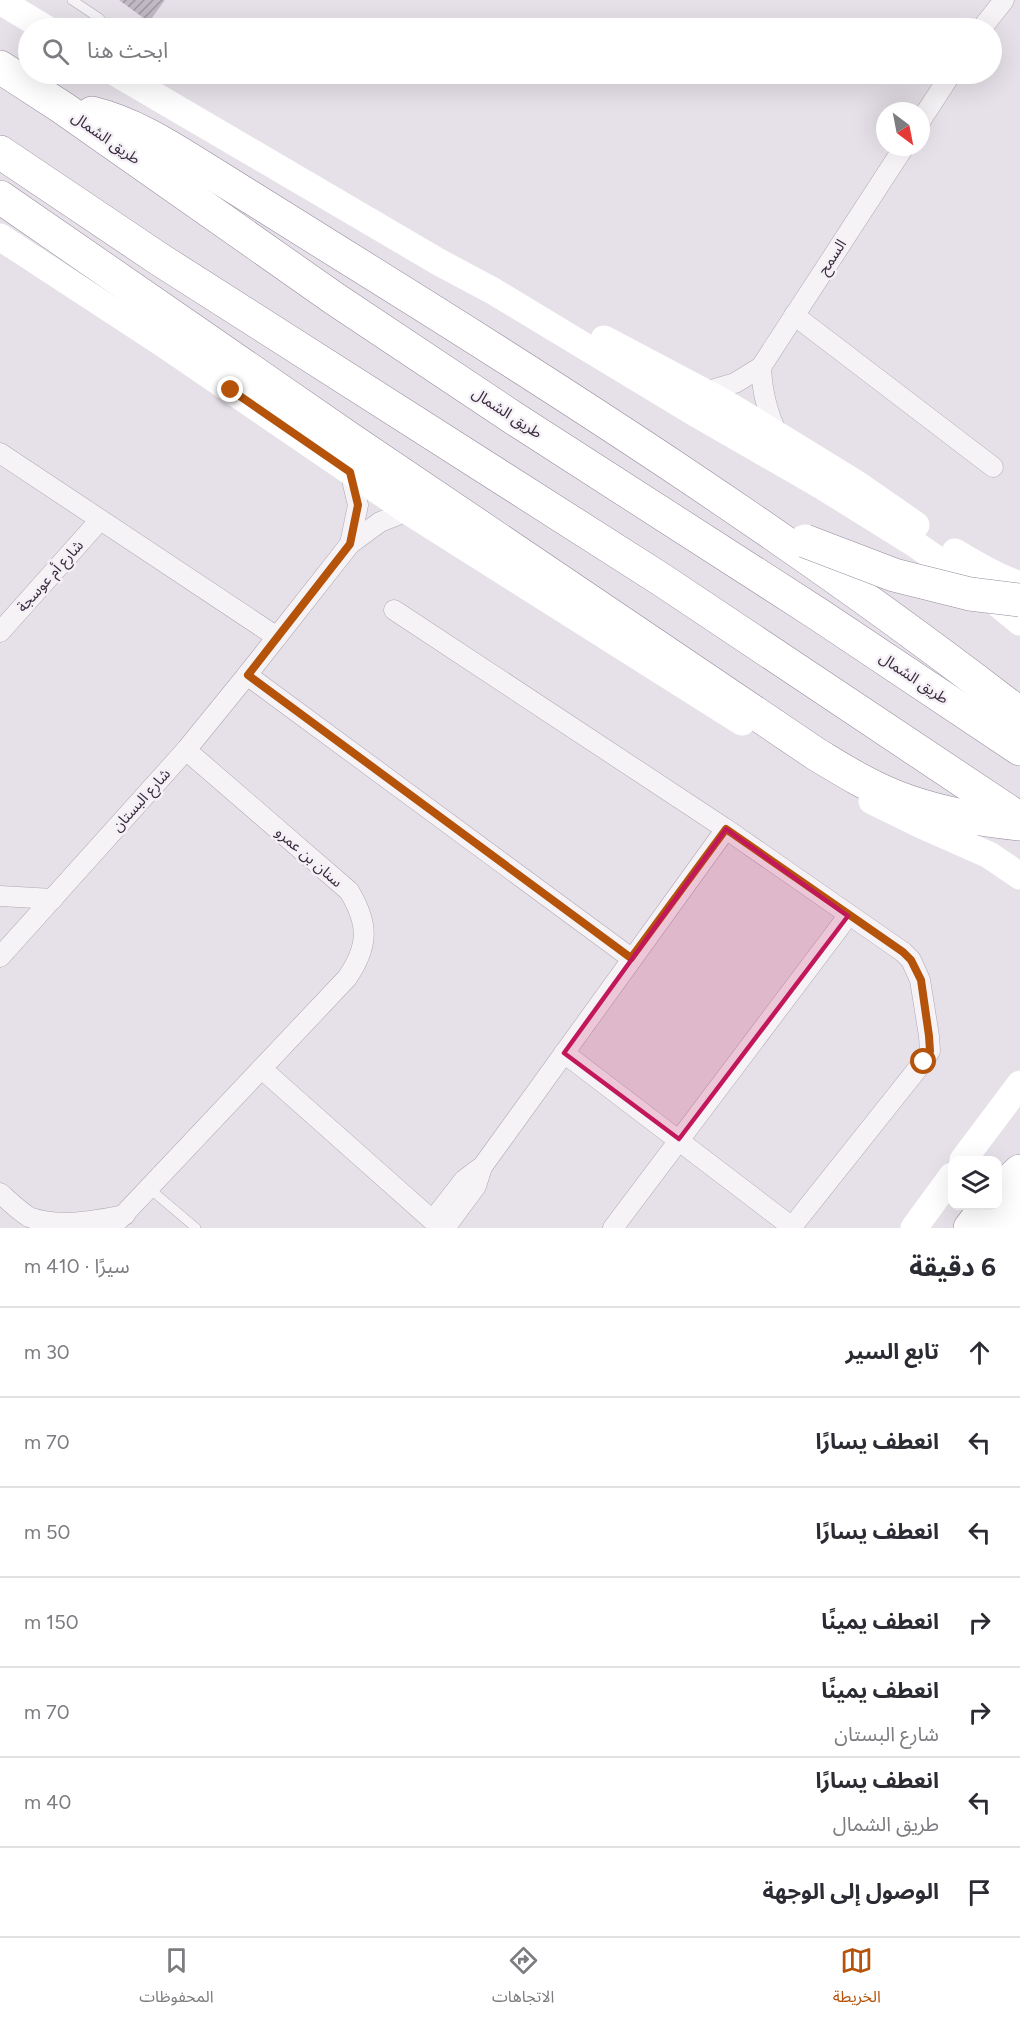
<!DOCTYPE html>
<html lang="ar">
<meta charset="utf-8">
<style>
:root{--surface:#fff;--page:#f2f2f3;--text:#2b2b33;--muted:#7c7c81;--line:#e1e1e2;--accent:#b45309}
body{margin:0;font-family:Figtree,"Noto Sans Arabic",sans-serif;background:var(--page);color:var(--text);direction:rtl}
.controls{position:absolute;right:18px;bottom:18px;display:grid;overflow:hidden;border-radius:12px;box-shadow:0 6px 24px #0002}
.controls button{width:54px;height:54px;display:grid;place-items:center;padding:0;border:0;border-bottom:2px solid var(--line);background:var(--surface);color:var(--text);font:30px sans-serif}
.compass{position:absolute;left:876px;top:102px;width:54px;height:54px;border-radius:50%;background:var(--surface);box-shadow:0 6px 24px #0002;rotate:148deg}
.stop{position:absolute;width:18px;height:18px;margin:-14px;border:4px solid #b45309;border-radius:50%;background:#fff}
.stop.end{background:#b45309;border-color:#fff;box-shadow:0 2px 6px #0008}
.list{margin:0;padding:0;list-style:none}
h2{display:flex;justify-content:space-between;align-items:center;height:78px;margin:0;padding:0 24px;font-size:26px}
h2 small{font-size:20px;font-weight:400;color:var(--muted)}
.list li{display:grid;grid-template-columns:39px 1fr auto;gap:18px;align-items:center;box-sizing:border-box;height:90px;padding:0 24px;border-top:2px solid var(--line)}
.list b{display:block;font-size:22px;white-space:nowrap}
.list p{margin:0;font-size:20px;white-space:nowrap;color:var(--muted)}
.list em{font-size:20px;font-style:normal;color:var(--muted)}
.icon{flex:none;width:33px;height:33px;fill:none;stroke:currentColor;stroke-width:2;stroke-linecap:round;stroke-linejoin:round}
.map{position:relative;flex:none;width:1020px;height:1228px;overflow:hidden;direction:ltr}
.search{position:absolute;background:var(--surface);box-shadow:0 6px 24px #0002;left:18px;right:18px;top:18px;height:66px;display:flex;align-items:center;gap:15px;box-sizing:border-box;padding:0 21px;border-radius:33px;color:var(--muted);font-size:22px}
.sheet{height:708px;background:var(--surface)}
nav{display:flex;justify-content:space-around;align-items:center;box-sizing:border-box;height:84px;border-top:2px solid var(--line);background:var(--surface);font-size:16px;color:var(--muted)}
nav a{display:grid;justify-items:center;gap:3px}
nav .on{color:var(--accent)}
.map>svg:first-child{display:block}
.building{fill:url(#building-hatch)}
.lines{fill:none;stroke-linecap:round;stroke-linejoin:round}
.lane-casing{stroke:#afa7b2;stroke-width:10}
.street-casing{stroke:#afa7b2;stroke-width:21}
.highway-casing{stroke:#978a9d;stroke-width:34}
.lane{stroke:#f6f3f7;stroke-width:9}
.street{stroke:#f6f3f7;stroke-width:20}
.secondary{stroke:#fff;stroke-width:27}
.highway{stroke:#fff;stroke-width:33}
.highway-bridge-casing{stroke:#978a9d;stroke-width:34;stroke-linecap:butt}
.highway-bridge{stroke:#fff;stroke-width:33}
.route{stroke:#b45309;stroke-width:8}
.marked{fill:#c2185b;fill-opacity:0.2;stroke:#c2185b;stroke-width:4.5;stroke-linejoin:round}
.labels{text-anchor:middle;stroke-width:5;stroke-linejoin:round;paint-order:stroke}
.street-label{font-size:15px;fill:#392b3e;stroke:#f4f0f6}
</style>
<div class="map">
<svg width="1020" height="1228" viewBox="0 0 1020 1228">
<defs>
<pattern id="building-hatch" width="6" height="6" patternUnits="userSpaceOnUse" patternTransform="scale(1.5)"><rect width="6" height="6" fill="#c1b9c4"/><path d="M-1 1l2-2M0 6l6-6M5 7l2-2" fill="none" stroke="#9e97a1"/></pattern>
</defs>
<rect width="100%" height="100%" fill="#e6e1e8"/>
<polygon class="building" points="119,0 165,0 149,22"/>
<g class="lines">
<g class="lane-casing">
<g id="lane">
<polyline points="72,0 99,18 108,28"/>
<polyline points="150,1189 196,1228"/>
</g>
</g>
<g class="street-casing">
<g id="street">
<polyline points="982,28 1004,0"/>
<polyline points="921,120 951,74"/>
<polyline points="794,315 993,467"/>
<path d="M761,367C762,392 767,413 778,435"/>
<polyline points="704,392 735,383 761,367 904,147"/>
<polyline points="0,453 277,637"/>
<polyline points="350,544 358,505 350,472"/>
<polyline points="394,610 726,829 903,952 911,960 920,980 929,1036 930,1051 923,1062 791,1228"/>
<polyline points="0,632 100,520"/>
<polyline points="247,675 631,958"/>
<polyline points="0,896 53,899"/>
<polyline points="0,957 186,750 247,675 350,544 380,522 408,511"/>
<polyline points="564,1053 792,1227"/>
<polyline points="262,1069 441,1228"/>
<path d="M0,1193C9,1201 18,1210 29,1217C58,1228 94,1221 125,1215"/>
<polyline points="433,1220 464,1180 480,1168"/>
<path d="M111,1228L347,978C369,946 369,924 349,891L186,750"/>
<polyline points="445,1228 476,1186 482,1167 726,829"/>
<polyline points="613,1228 848,916"/>
</g>
</g>
<g class="highway-casing">
<g id="highway">
<polyline points="0,67 63,108 335,299 515,419 818,614 1020,749"/>
<path d="M92,113C137,124 176,151 215,175C258,202 300,228 343,255C575,399 804,547 1020,714"/>
<polyline points="0,152 159,259 662,580 1020,819"/>
<path d="M0,197L350,439L816,754C841,769 866,785 894,796C934,812 977,820 1020,824"/>
<polyline points="998,1192 1020,1171"/>
<polyline points="970,1228 987,1206"/>
<polyline points="1010,1228 1020,1212"/>
</g>
</g>
<use href="#lane" class="lane"/>
<use href="#street" class="street"/>
<g class="secondary">
<polyline points="0,1 45,28"/>
<polyline points="118,74 437,261 493,291 695,413 822,486 912,542 980,589 1020,622"/>
<polyline points="0,237 162,343 408,511 742,722"/>
<polyline points="604,339 725,403 857,484 916,525"/>
<path d="M955,552C976,565 997,577 1020,585"/>
<polyline points="872,801 921,825 989,855 1020,876"/>
<polyline points="963,1160 1020,1084"/>
<polyline points="914,1228 952,1176"/>
<polyline points="992,1228 1014,1193"/>
</g>
<use href="#highway" class="highway"/>
<g class="highway-bridge-casing">
<polyline id="highway-bridge" points="805,541 894,575 970,594 1020,600"/>
</g>
<use href="#highway-bridge" class="highway-bridge"/>
</g>
<g class="lines">
<polyline class="route" points="231,390 350,472 358,505 350,544 248,675 631,958 726,829 903,952 911,960 921,980 929,1036 930,1051 924,1062"/>
</g>
<path class="marked" d="M726,829L848,916L679,1139L564,1053Z"/>
<g class="labels">
<g class="street-label">
<text transform="translate(106 138) rotate(35)" y="5">طريق الشمال</text>
<text transform="translate(832 257) rotate(-57)" y="5">السمح</text>
<text transform="translate(507 413) rotate(33)" y="5">طريق الشمال</text>
<text transform="translate(50 576) rotate(-48)" y="5">شارع أم عوسجة</text>
<text transform="translate(914 678) rotate(34)" y="5">طريق الشمال</text>
<text transform="translate(141 800) rotate(-48)" y="5">شارع البستان</text>
<text transform="translate(309 857) rotate(41)" y="5">سنان بن عمرو</text>
</g>
</g>
</svg>
<div class="controls">
<button><svg class="icon" aria-label="layers" viewBox="0 0 24 24"><path d="M12 4l9 5-9 5-9-5zM3 14l9 5 9-5"/></svg></button>
</div>
<svg class="compass" viewBox="-18 -18 36 36"><path d="M0-13l5 13h-10z" fill="#e53935"/><path d="M0 13l5-13h-10z" fill="#7c7c81"/></svg>
<div class="stop" style="left:924px;top:1062px"></div>
<div class="stop end" style="left:231px;top:390px"></div>
<div class="search"><svg class="icon" aria-label="search" viewBox="0 0 24 24"><circle cx="10" cy="10" r="6"/><path d="M15 15l6 6"/></svg>ابحث هنا</div>
</div>
<section class="sheet">
<h2>6 دقيقة<small>سيرًا · 410 m</small></h2>
<ul class="list">
<li><svg class="icon" aria-label="ahead" viewBox="0 0 24 24"><path d="M12 20V5M6 11l6-6 6 6"/></svg><div><b>تابع السير</b></div><em>30 m</em></li>
<li><svg class="icon" aria-label="left" viewBox="0 0 24 24"><path d="M17 20v-9H6M10 6l-5 5 5 5"/></svg><div><b>انعطف يسارًا</b></div><em>70 m</em></li>
<li><svg class="icon" aria-label="left" viewBox="0 0 24 24"><path d="M17 20v-9H6M10 6l-5 5 5 5"/></svg><div><b>انعطف يسارًا</b></div><em>50 m</em></li>
<li><svg class="icon" aria-label="right" viewBox="0 0 24 24"><path d="M7 20v-9h11M14 6l5 5-5 5"/></svg><div><b>انعطف يمينًا</b></div><em>150 m</em></li>
<li><svg class="icon" aria-label="right" viewBox="0 0 24 24"><path d="M7 20v-9h11M14 6l5 5-5 5"/></svg><div><b>انعطف يمينًا</b><p>شارع البستان</p></div><em>70 m</em></li>
<li><svg class="icon" aria-label="left" viewBox="0 0 24 24"><path d="M17 20v-9H6M10 6l-5 5 5 5"/></svg><div><b>انعطف يسارًا</b><p>طريق الشمال</p></div><em>40 m</em></li>
<li><svg class="icon" aria-label="arrive" viewBox="0 0 24 24"><path d="M6 21V4h12l-3 4 3 4H6"/></svg><div><b>الوصول إلى الوجهة</b></div></li>
</ul>
</section>
<nav>
<a class="on"><svg class="icon" aria-label="map" viewBox="0 0 24 24"><path d="M3 6l6-2 6 2 6-2v14l-6 2-6-2-6 2zM9 4v14M15 6v14"/></svg>الخريطة</a>
<a><svg class="icon" aria-label="directions" viewBox="0 0 24 24"><path d="M12 3l9 9-9 9-9-9zM9 14v-3h6M13 9l2 2-2 2"/></svg>الاتجاهات</a>
<a><svg class="icon" aria-label="saved" viewBox="0 0 24 24"><path d="M7 4h10v16l-5-4-5 4z"/></svg>المحفوظات</a>
</nav>
